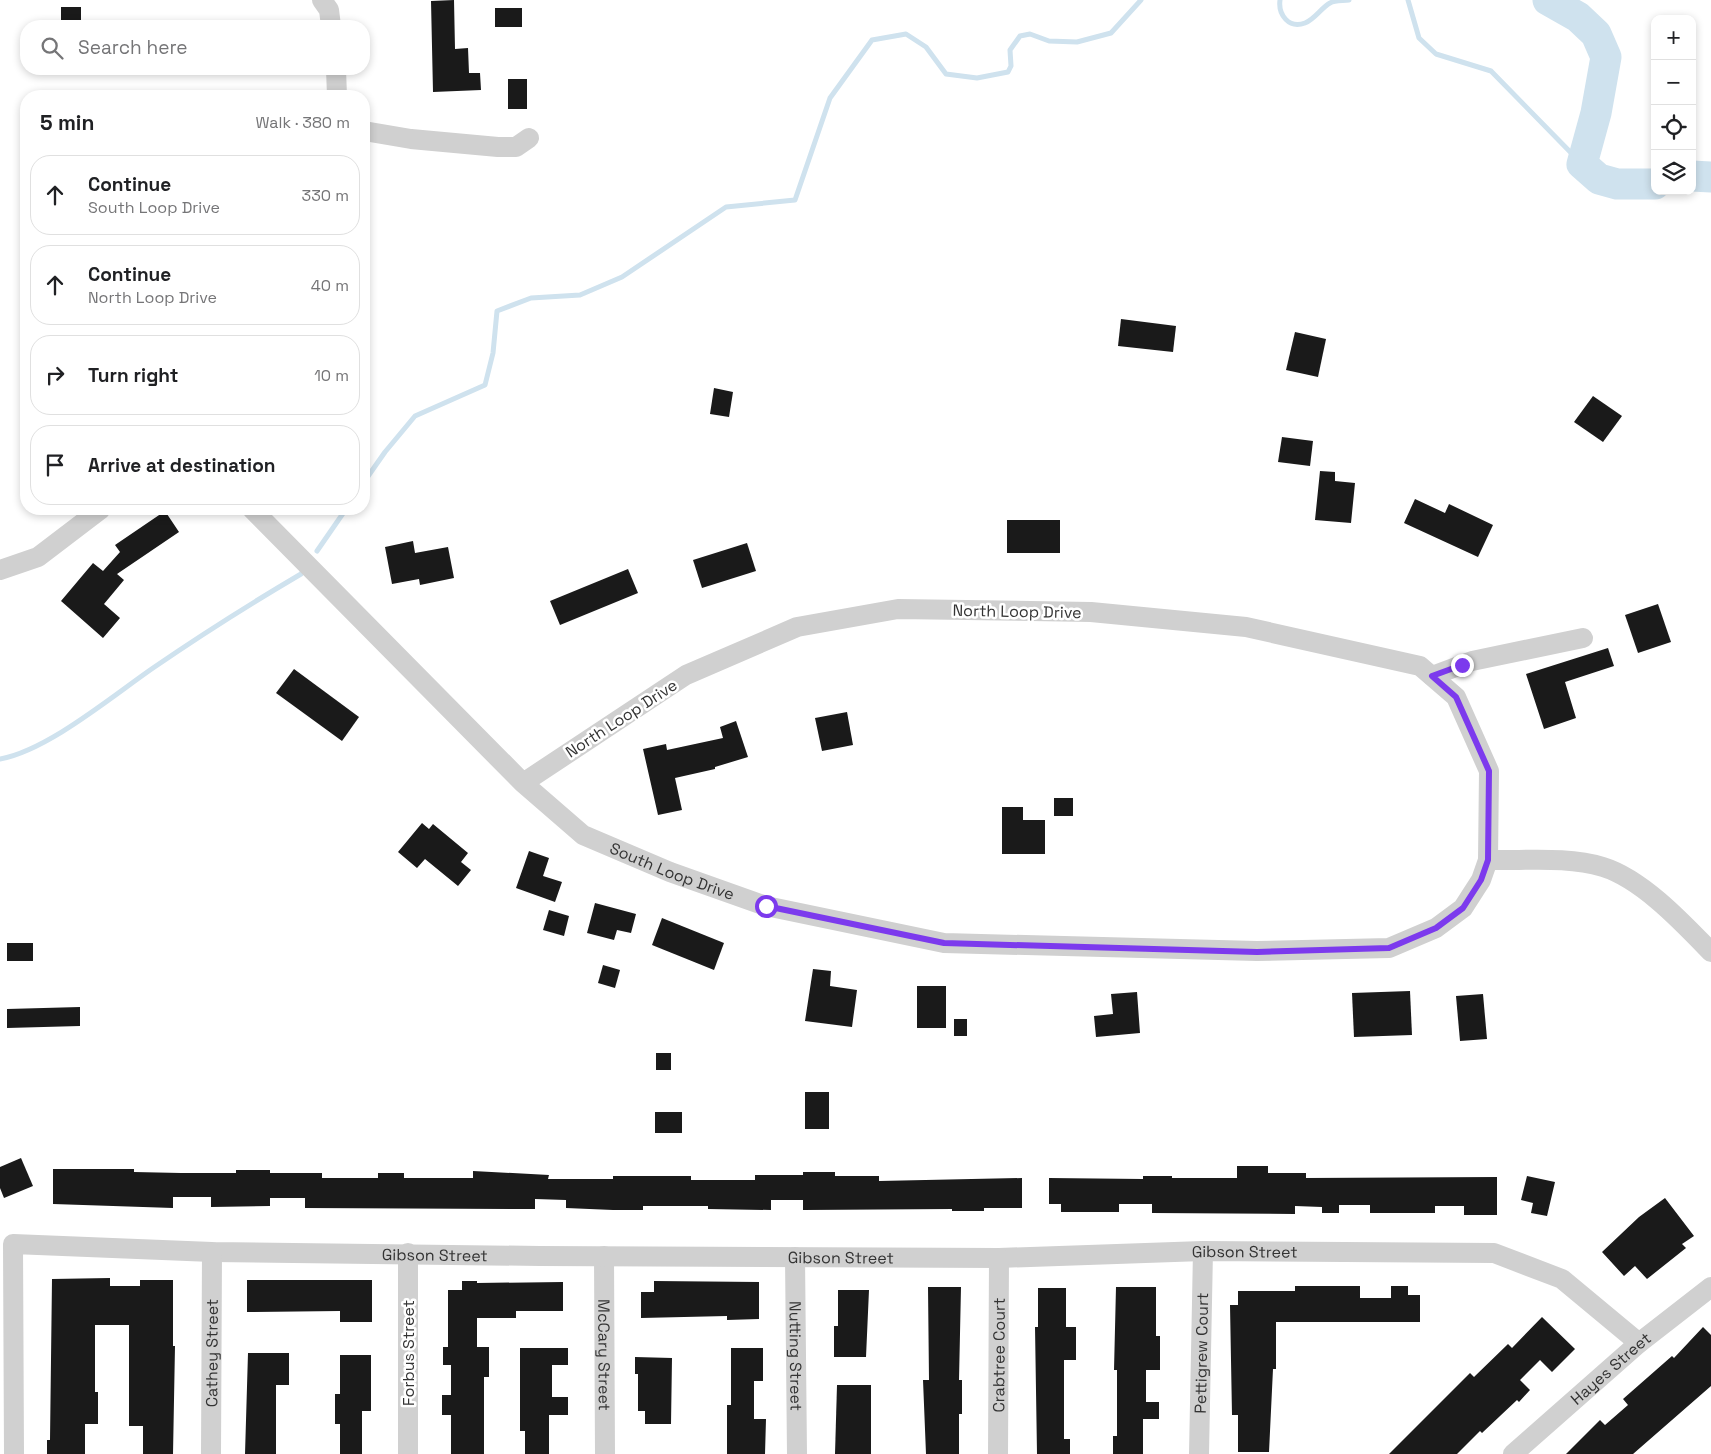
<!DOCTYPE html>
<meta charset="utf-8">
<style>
:root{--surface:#fff;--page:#f6f6f6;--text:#202124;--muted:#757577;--line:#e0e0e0}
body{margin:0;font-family:"Space Grotesk",sans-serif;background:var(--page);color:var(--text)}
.controls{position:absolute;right:15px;top:15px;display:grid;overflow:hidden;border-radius:10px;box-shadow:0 2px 8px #0003}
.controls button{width:45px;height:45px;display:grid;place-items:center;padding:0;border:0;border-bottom:1px solid var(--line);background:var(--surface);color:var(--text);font:25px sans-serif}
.stop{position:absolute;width:15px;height:15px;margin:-11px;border:4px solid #7c3aed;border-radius:50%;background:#fff}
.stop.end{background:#7c3aed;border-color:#fff;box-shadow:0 1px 5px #0008}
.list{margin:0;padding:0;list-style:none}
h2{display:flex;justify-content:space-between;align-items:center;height:65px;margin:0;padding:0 20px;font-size:21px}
h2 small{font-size:16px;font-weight:400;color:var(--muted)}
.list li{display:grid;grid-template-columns:32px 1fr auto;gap:15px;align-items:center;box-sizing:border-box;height:80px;margin:0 10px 10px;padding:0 10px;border:1px solid var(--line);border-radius:20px}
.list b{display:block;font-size:19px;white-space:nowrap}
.list p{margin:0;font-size:16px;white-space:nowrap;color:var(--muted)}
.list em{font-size:16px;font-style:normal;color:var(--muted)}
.icon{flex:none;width:28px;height:28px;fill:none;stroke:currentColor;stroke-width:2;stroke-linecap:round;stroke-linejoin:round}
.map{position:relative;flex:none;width:1711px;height:1454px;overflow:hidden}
.search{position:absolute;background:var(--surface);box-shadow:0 2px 8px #0003;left:20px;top:20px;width:350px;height:55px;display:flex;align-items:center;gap:12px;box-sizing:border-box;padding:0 18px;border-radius:20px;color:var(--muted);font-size:19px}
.panel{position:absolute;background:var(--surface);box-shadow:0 2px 8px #0003;left:20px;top:90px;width:350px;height:425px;border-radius:20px}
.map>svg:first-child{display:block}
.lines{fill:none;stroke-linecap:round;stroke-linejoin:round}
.stream{stroke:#cfe2ee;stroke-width:5}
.river{stroke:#cfe2ee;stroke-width:31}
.building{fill:#1a1a1a}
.minor{stroke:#d0d0d0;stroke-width:20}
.route{stroke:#7c3aed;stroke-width:6}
.labels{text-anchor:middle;stroke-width:5;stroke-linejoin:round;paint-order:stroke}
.street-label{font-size:16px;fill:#333;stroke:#fff}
</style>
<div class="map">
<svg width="1711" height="1454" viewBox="0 0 1711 1454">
<rect width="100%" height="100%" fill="#fff"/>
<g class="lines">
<g class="stream">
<path d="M1280,0C1278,15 1289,29 1305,23C1315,19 1321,8 1330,3C1335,0 1343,1 1349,0"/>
<polyline points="1408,0 1419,38 1436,54 1491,71 1582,164"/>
<polyline points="364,482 385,452 415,416 485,385 493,353 497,311 531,298 580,295 622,277 726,207 795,200 830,98 872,40 906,34 926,47 946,74 977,78 1008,72 1011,66 1010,50 1020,36 1030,34 1049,41 1077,42 1111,33 1141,0"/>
<polyline points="317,551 346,509"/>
<path d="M0,759C48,750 111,697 153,668C201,635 250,604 301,574L305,568"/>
</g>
<g class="river">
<polyline points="1548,0 1578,17 1596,34 1606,57 1596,113 1582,164 1599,179 1617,184 1655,184"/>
<polyline points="1692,176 1711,177"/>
</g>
</g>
<g class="building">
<polygon points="454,0 455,49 468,48 469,73 480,73 481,90 433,92 431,1"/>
<rect x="61" y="7" width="20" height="19"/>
<rect x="495" y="8" width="27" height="19"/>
<rect x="508" y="79" width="19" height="30"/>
<polygon points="1121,319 1176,326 1173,352 1118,346"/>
<polygon points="1295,332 1326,339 1318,377 1286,370"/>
<polygon points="714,388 733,392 729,417 710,414"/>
<polygon points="1593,396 1622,416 1603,442 1574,422"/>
<polygon points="1282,437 1313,441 1310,466 1278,462"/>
<polygon points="1320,471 1335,472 1335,481 1355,483 1351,523 1315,520"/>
<polygon points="1415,499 1445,513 1449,504 1493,525 1478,557 1404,523"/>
<polygon points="165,511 179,532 117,574 124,580 104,604 120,618 103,638 61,601 93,563 103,571 120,552 115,545"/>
<rect x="1007" y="520" width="53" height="33"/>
<polygon points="413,541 415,553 448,547 454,578 420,585 419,579 392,584 385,547"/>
<polygon points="747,543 756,571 702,588 693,560"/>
<polygon points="628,569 638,593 560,625 550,601"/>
<polygon points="1658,604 1671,642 1638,653 1625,615"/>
<polygon points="1608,648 1614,666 1565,682 1576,718 1544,729 1526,674"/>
<polygon points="294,669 359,717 342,741 276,693"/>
<polygon points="847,712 853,745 822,751 815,718"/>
<polygon points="736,721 748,757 715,767 715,769 675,778 682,810 658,815 643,749 666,744 667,750 723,738 720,727"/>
<rect x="1054" y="798" width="19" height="18"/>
<polygon points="1002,807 1023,807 1023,820 1045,820 1045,854 1002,854"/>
<polygon points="422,823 429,829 433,824 468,853 461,862 471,870 458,886 425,859 417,868 398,852"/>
<polygon points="529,851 549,858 543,876 562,882 555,902 516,888"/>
<polygon points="595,903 636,914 631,933 617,930 614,940 587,933"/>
<polygon points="549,910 569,916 564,936 543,930"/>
<polygon points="662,918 724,943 714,970 652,945"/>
<rect x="7" y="943" width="26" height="18"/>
<polygon points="603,965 620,970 615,988 598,983"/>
<polygon points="813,969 831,971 830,986 857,990 852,1027 805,1021"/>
<rect x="917" y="986" width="29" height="42"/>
<polygon points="1410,991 1412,1035 1354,1037 1352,993"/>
<polygon points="1137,992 1140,1033 1096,1037 1094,1016 1113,1014 1111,994"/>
<polygon points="1483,994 1487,1039 1460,1041 1456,996"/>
<polygon points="80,1007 80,1026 7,1028 7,1009"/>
<rect x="954" y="1019" width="13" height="17"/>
<rect x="656" y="1053" width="15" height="17"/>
<rect x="805" y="1092" width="24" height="37"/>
<rect x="655" y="1112" width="27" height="21"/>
<polygon points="21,1158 33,1186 4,1198 0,1188 0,1167"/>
<polygon points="1237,1166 1268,1166 1268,1173 1306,1173 1306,1178 1497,1177 1497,1215 1464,1215 1464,1206 1435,1206 1435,1213 1370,1213 1370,1205 1339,1205 1339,1213 1322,1213 1322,1207 1295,1206 1295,1214 1152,1213 1152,1204 1119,1204 1119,1212 1061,1212 1061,1204 1049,1204 1049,1178 1143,1179 1143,1176 1172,1176 1172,1178 1237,1178"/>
<polygon points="53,1169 134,1169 134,1172 181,1173 236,1173 236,1170 270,1170 270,1173 322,1173 322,1178 378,1178 378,1173 404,1173 404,1178 473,1178 473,1171 549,1175 548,1179 613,1179 613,1176 691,1176 691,1180 755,1180 755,1175 803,1175 803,1172 835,1172 835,1176 879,1176 879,1181 1022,1178 1022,1208 984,1208 984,1211 952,1211 952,1209 803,1210 803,1200 771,1200 771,1210 708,1209 708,1206 643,1206 643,1210 613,1210 566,1208 566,1200 535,1199 535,1209 305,1208 305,1198 270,1198 270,1206 211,1207 211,1197 173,1197 173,1208 53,1204"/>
<polygon points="1527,1176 1555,1182 1547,1216 1531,1213 1533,1203 1521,1200"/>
<polygon points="1665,1198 1694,1236 1682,1244 1686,1248 1647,1279 1635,1266 1624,1276 1602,1252 1639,1217"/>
<polygon points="110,1278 110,1286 140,1286 140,1280 173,1280 173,1346 175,1346 173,1454 143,1454 143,1426 129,1426 129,1325 95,1325 95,1392 98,1392 98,1424 85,1424 85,1454 47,1454 47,1440 50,1440 52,1279"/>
<polygon points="247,1280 372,1280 372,1322 340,1322 340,1311 247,1312"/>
<polygon points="462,1281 477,1281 477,1283 563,1282 563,1311 516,1311 516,1318 477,1318 477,1347 489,1347 489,1377 484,1377 484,1454 451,1454 451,1415 442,1415 442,1395 451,1395 451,1365 443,1365 443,1347 448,1347 448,1290 462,1290"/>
<polygon points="654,1281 759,1282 759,1319 727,1320 727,1316 641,1318 641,1292 654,1292"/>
<polygon points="1295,1286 1360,1286 1360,1298 1391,1298 1391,1286 1408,1286 1408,1295 1420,1295 1420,1322 1276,1322 1276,1369 1273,1369 1269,1452 1238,1452 1238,1415 1232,1415 1230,1305 1238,1305 1238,1291 1295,1291"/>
<polygon points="928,1287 961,1287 959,1380 962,1380 962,1414 959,1414 959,1454 926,1454 923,1380 929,1380"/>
<polygon points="1116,1287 1156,1287 1156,1336 1160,1336 1160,1370 1146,1370 1146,1402 1159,1402 1159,1419 1143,1419 1143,1454 1113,1454 1113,1436 1117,1436 1117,1370 1114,1370"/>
<polygon points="1038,1288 1066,1288 1066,1327 1076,1327 1076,1360 1064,1360 1064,1439 1070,1439 1070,1454 1037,1454 1035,1327 1038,1327"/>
<polygon points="838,1290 869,1290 866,1357 834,1357 834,1326 838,1326"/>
<polygon points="1542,1317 1575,1349 1552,1372 1540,1360 1520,1380 1530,1390 1519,1402 1517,1400 1482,1433 1480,1431 1457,1454 1389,1454 1470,1373 1474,1377 1508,1344 1512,1348"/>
<polygon points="1703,1327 1711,1335 1711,1386 1633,1454 1566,1454 1600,1420 1605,1425 1628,1405 1623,1399 1672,1356 1674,1358"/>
<polygon points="520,1348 568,1348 568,1365 552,1365 552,1397 568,1397 568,1415 549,1415 549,1454 525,1454 525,1431 520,1431"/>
<polygon points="731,1348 763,1348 763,1381 754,1381 754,1419 766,1419 765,1454 727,1454 727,1405 731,1405"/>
<polygon points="248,1353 289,1353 289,1385 276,1385 276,1454 245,1454"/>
<polygon points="340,1355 371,1355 371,1411 362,1411 362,1454 340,1454 340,1424 335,1424 335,1394 340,1394"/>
<polygon points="635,1357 672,1358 671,1424 645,1424 645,1411 638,1411 638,1374 635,1374"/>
<polygon points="837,1385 871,1385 871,1454 835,1454"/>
</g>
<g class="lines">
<g class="minor">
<polyline points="322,0 329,10 331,26"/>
<polyline points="336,69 337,96"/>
<polyline points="364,131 411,139 498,147 516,147 529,138"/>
<path id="s1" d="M252,509L523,783L583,835L670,872L766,906L944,943L1257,951L1389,948L1436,928L1463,908L1481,880L1488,860L1489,771L1456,697L1420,666L1246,627L1091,612L898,609L797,627L686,675L523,783"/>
<polyline points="0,570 38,557 101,509"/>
<polyline points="1432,676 1472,661 1583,638"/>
<path d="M1488,860C1525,861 1567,856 1603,867C1642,879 1683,923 1711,952"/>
<path id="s2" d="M604,1256L605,1454"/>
<path id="s3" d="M795,1257L797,1454"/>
<path id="s4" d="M14,1454L13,1244L212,1252L540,1256L999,1258L1203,1251L1494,1253L1562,1279L1639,1343"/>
<path id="s5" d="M211,1454L212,1252"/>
<polyline points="408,1454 408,1253"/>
<path id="s6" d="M998,1454L999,1258"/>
<path id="s7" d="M1199,1454L1203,1251"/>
<path id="s8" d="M1513,1454L1639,1343L1711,1287"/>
</g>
</g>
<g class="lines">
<polyline class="route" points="766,906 944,943 1257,952 1389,948 1436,928 1463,908 1481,880 1488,860 1489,771 1456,697 1432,676 1462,665"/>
</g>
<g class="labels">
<g class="street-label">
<text transform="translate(1017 611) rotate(1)" y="6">North Loop Drive</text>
<text transform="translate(621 718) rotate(-33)" y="6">North Loop Drive</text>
<text dy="6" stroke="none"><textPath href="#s1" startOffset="561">South Loop Drive</textPath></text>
<text dy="6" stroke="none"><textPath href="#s4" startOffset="1442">Gibson Street</textPath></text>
<text dy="6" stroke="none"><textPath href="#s4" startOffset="632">Gibson Street</textPath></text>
<text dy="6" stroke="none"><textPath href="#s4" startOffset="1038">Gibson Street</textPath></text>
<text dy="6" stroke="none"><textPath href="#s7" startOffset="101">Pettigrew Court</textPath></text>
<text dy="6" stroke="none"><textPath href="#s5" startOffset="101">Cathey Street</textPath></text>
<text transform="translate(408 1353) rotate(-90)" y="6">Forbus Street</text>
<text dy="6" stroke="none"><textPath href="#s2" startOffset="99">McCary Street</textPath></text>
<text dy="6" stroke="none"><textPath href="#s3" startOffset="99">Nutting Street</textPath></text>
<text dy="6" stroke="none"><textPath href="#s6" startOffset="99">Crabtree Court</textPath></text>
<text dy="6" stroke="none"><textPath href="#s8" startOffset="130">Hayes Street</textPath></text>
</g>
</g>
</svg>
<div class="controls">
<button>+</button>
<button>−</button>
<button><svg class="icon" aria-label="locate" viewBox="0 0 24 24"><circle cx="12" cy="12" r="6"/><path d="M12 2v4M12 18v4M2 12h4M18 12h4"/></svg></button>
<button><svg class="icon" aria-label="layers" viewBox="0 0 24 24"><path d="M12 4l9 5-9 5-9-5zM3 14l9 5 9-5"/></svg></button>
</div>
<div class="stop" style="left:766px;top:906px"></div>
<div class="stop end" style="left:1462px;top:665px"></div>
<div class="search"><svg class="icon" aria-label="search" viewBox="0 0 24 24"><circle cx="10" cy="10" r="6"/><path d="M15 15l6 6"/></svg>Search here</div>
<section class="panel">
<h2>5 min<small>Walk · 380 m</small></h2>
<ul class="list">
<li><svg class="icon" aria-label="ahead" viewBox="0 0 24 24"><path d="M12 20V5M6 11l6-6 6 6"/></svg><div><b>Continue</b><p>South Loop Drive</p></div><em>330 m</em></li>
<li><svg class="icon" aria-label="ahead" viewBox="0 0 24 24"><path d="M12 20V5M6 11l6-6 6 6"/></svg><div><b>Continue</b><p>North Loop Drive</p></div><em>40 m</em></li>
<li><svg class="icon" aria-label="right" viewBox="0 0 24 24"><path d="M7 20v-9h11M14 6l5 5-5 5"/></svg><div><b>Turn right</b></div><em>10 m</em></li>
<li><svg class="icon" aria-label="arrive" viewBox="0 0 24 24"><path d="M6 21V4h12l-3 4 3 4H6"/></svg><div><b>Arrive at destination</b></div></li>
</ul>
</section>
</div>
